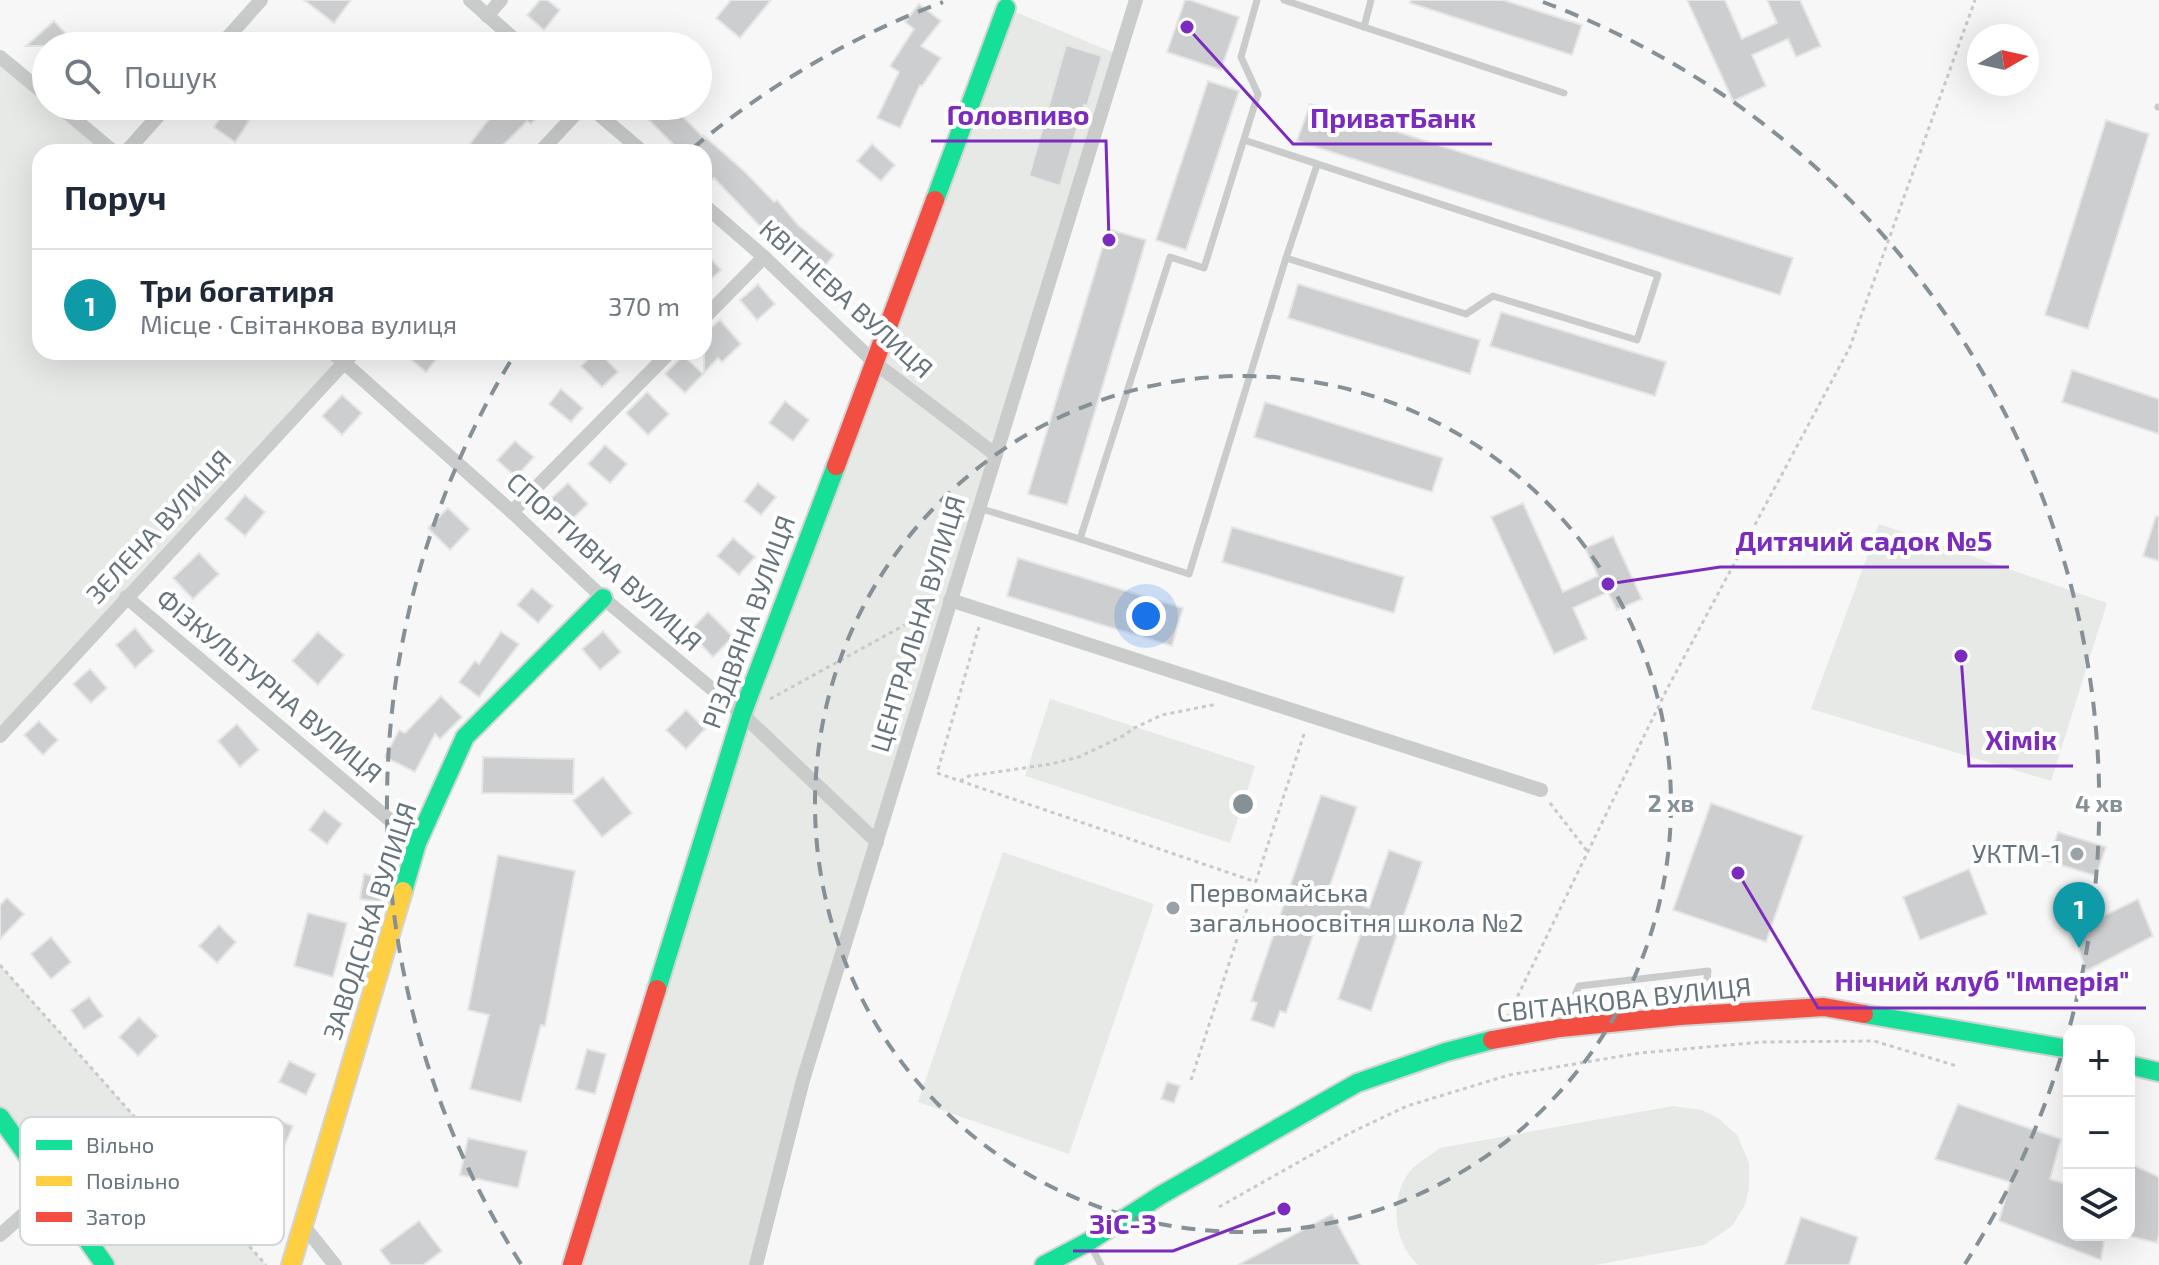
<!DOCTYPE html>
<html lang="uk">
<meta charset="utf-8">
<style>
:root{--surface:#fff;--page:#f6f6f7;--text:#1f2937;--muted:#747a83;--line:#e0e1e3;--accent:#b45309}
body{margin:0;font-family:"Exo 2",sans-serif;background:var(--page);color:var(--text)}
.controls{position:absolute;right:24px;bottom:24px;display:grid;overflow:hidden;border-radius:16px;box-shadow:0 8px 32px #0002}
.controls button{width:72px;height:72px;display:grid;place-items:center;padding:0;border:0;border-bottom:2px solid var(--line);background:var(--surface);color:var(--text);font:40px sans-serif}
.compass{position:absolute;left:1967px;top:24px;width:72px;height:72px;border-radius:50%;background:var(--surface);box-shadow:0 8px 32px #0002;rotate:81deg}
.you{position:absolute;left:1146px;top:616px;width:28px;height:28px;margin:-20px;border:6px solid #fff;border-radius:50%;background:#1a73e8;box-shadow:0 0 0 12px #1a73e833}
.badge{display:grid;place-items:center;width:52px;height:52px;border-radius:50%;background:var(--accent);color:#fff;font-size:26px;font-weight:700}
.pin{position:absolute;translate:-50% -66px;filter:drop-shadow(0 2px 4px #0008)}
.pin::after{content:'';position:absolute;top:42px;width:28px;height:24px;background:inherit;clip-path:polygon(0 0,100% 0,50% 100%)}
.list{margin:0;padding:0;list-style:none}
h2{display:flex;justify-content:space-between;align-items:center;height:104px;margin:0;padding:0 32px;font-size:34px}
h2 small{font-size:26px;font-weight:400;color:var(--muted)}
.list li{display:grid;grid-template-columns:52px 1fr auto;gap:24px;align-items:center;box-sizing:border-box;height:112px;padding:0 32px;border-top:2px solid var(--line)}
.list b{display:block;font-size:30px;white-space:nowrap}
.list p{margin:0;font-size:26px;white-space:nowrap;color:var(--muted)}
.list em{font-size:26px;font-style:normal;color:var(--muted)}
.icon{flex:none;width:44px;height:44px;fill:none;stroke:currentColor;stroke-width:2;stroke-linecap:round;stroke-linejoin:round}
.map{position:relative;flex:none;width:2159px;height:1265px;overflow:hidden}
.search{position:absolute;background:var(--surface);box-shadow:0 8px 32px #0002;left:32px;top:32px;width:680px;height:88px;display:flex;align-items:center;gap:20px;box-sizing:border-box;padding:0 28px;border-radius:44px;color:var(--muted);font-size:30px}
.panel{position:absolute;background:var(--surface);box-shadow:0 8px 32px #0002;left:32px;top:144px;width:680px;height:216px;border-radius:24px}
.map>svg:first-child{display:block}
.green{fill:#e6e9e5}
.building{fill:#cdcecf;stroke:#e6e6e6;stroke-width:2}
.lines{fill:none;stroke-linecap:round;stroke-linejoin:round}
.fast-casing{stroke:#d3d4d4;stroke-width:22}
.slow-casing{stroke:#d3d4d4;stroke-width:22}
.jam-casing{stroke:#d3d4d4;stroke-width:22}
.path{stroke:#c8c9ca;stroke-width:3;stroke-dasharray:4 4;stroke-linecap:butt}
.lane{stroke:#cacccc;stroke-width:7}
.street{stroke:#cacccc;stroke-width:14}
.fast{stroke:#16e098;stroke-width:18}
.slow{stroke:#ffcf43;stroke-width:18}
.jam{stroke:#f24e42;stroke-width:18}
.ring{fill:none;stroke:#859097;stroke-width:4;stroke-dasharray:14 10}
.poi-dot{fill:#99a2a8;stroke:#fff;stroke-width:3}
.labels{text-anchor:middle;stroke-width:8;stroke-linejoin:round;paint-order:stroke}
.street-label{font-size:26px;fill:#66757d;stroke:#fff}
.poi-label{font-size:26px;fill:#66757d;stroke:#fff;text-anchor:end}
.key{fill:#fff;stroke:#d1d6d8;stroke-width:2}
.key-label{font-size:22px;fill:#66757d}
.centre{fill:#859097;stroke:#fff;stroke-width:4}
.ring-label{font-size:24px;text-anchor:middle;font-weight:bold;fill:#859097;stroke:#fff;stroke-width:8;stroke-linejoin:round;paint-order:stroke}
.leader{fill:none;stroke:#7b2cbf;stroke-width:3}
.callout-dot{fill:#7b2cbf;stroke:#fff;stroke-width:3}
.callout-label{font-size:28px;text-anchor:middle;font-weight:bold;fill:#7b2cbf;stroke:#fff;stroke-width:8;stroke-linejoin:round;paint-order:stroke}
</style>
<div class="map">
<svg width="2159" height="1265" viewBox="0 0 2159 1265">
<rect width="100%" height="100%" fill="#f7f7f7"/>
<g class="green">
<polygon points="1006,8 1119,55 996,455 755,1265 572,1265 742,714"/>
<polygon points="0,57 46,95 46,106 59,106 114,152 40,152 40,352 332,352 344,363 0,736"/>
<polygon points="1879,524 2107,603 2051,781 1811,709"/>
<polygon points="1050,699 1255,766 1230,843 1025,776"/>
<polygon points="1003,852 1154,904 1069,1154 918,1102"/>
<polygon points="0,965 266,1265 105,1265 0,1117"/>
<path d="M1673,1106L1702,1110L1718,1118L1737,1135L1749,1163V1189L1745,1205L1732,1226L1704,1245L1595,1265H1418C1392,1242 1388,1192 1414,1167C1422,1160 1432,1154 1440,1148Z"/>
</g>
<g class="building">
<polygon points="304,0 351,0 334,23"/>
<polygon points="540,0 547,0 560,10 544,30 527,15"/>
<polygon points="731,0 771,0 740,38 716,18"/>
<polygon points="1185,0 1190,0 1239,17 1221,70 1167,52"/>
<polygon points="1411,0 1503,0 1582,25 1572,55 1410,3"/>
<polygon points="1687,0 1725,0 1742,39 1777,23 1767,0 1800,0 1821,46 1796,57 1788,39 1752,55 1766,86 1733,101"/>
<polygon points="919,4 941,21 921,46 941,58 922,86 920,85 900,128 877,118 899,72 890,66 914,29 905,22"/>
<polygon points="54,21 77,46 26,46"/>
<polygon points="1066,45 1102,56 1087,106 1084,105 1060,186 1029,176"/>
<polygon points="1208,81 1239,91 1186,250 1156,240"/>
<polygon points="1310,104 1793,258 1780,295 1297,141"/>
<polygon points="503,106 547,106 531,124 527,121 496,152 464,152 486,123"/>
<polygon points="635,106 672,106 704,138 704,136 744,171 774,202 777,200 798,225 834,255 819,273 779,239 775,242 714,178 704,189 704,152 681,152"/>
<polygon points="228,107 249,121 235,142 214,127"/>
<polygon points="2106,120 2149,134 2088,329 2045,315"/>
<polygon points="872,144 895,165 881,181 857,161"/>
<polygon points="1108,229 1146,240 1067,505 1028,494"/>
<polygon points="704,251 721,270 704,286"/>
<polygon points="758,284 775,304 757,320 740,300"/>
<polygon points="1298,284 1480,340 1470,374 1288,318"/>
<polygon points="1501,312 1666,362 1655,396 1490,346"/>
<polygon points="720,320 741,344 722,362 718,358 704,373 704,334"/>
<polygon points="402,352 442,352 426,372"/>
<polygon points="596,352 599,352 618,372 602,387 581,366"/>
<polygon points="683,355 703,374 685,393 665,374"/>
<polygon points="2072,370 2159,399 2159,434 2062,402"/>
<polygon points="561,389 583,408 571,422 549,404"/>
<polygon points="647,392 669,414 648,435 626,413"/>
<polygon points="342,395 362,413 342,435 322,416"/>
<polygon points="785,401 809,420 793,441 769,423"/>
<polygon points="1265,402 1443,458 1432,492 1254,437"/>
<polygon points="515,441 534,457 516,477 497,460"/>
<polygon points="605,445 627,464 610,483 588,464"/>
<polygon points="568,483 588,504 565,526 545,504"/>
<polygon points="758,483 776,497 761,515 744,501"/>
<polygon points="245,495 265,512 245,536 225,519"/>
<polygon points="1523,503 1563,592 1598,576 1585,548 1613,536 1642,599 1617,610 1608,592 1573,608 1587,639 1554,654 1491,517"/>
<polygon points="448,508 470,529 450,550 428,528"/>
<polygon points="2156,516 2159,517 2159,561 2143,556"/>
<polygon points="1232,527 1404,577 1394,613 1222,562"/>
<polygon points="733,538 755,557 739,575 717,556"/>
<polygon points="199,553 219,574 193,599 173,578"/>
<polygon points="1018,558 1183,608 1172,646 1007,596"/>
<polygon points="532,588 553,606 538,623 517,605"/>
<polygon points="708,612 733,637 713,657 689,632"/>
<polygon points="135,628 154,651 135,668 116,645"/>
<polygon points="603,631 621,652 600,670 582,649"/>
<polygon points="318,632 344,655 318,685 292,661"/>
<polygon points="501,632 519,644 479,697 459,682 475,661 479,664"/>
<polygon points="90,669 107,688 91,703 73,684"/>
<polygon points="441,696 462,717 440,739 435,734 415,772 385,757 399,730 405,733"/>
<polygon points="686,710 705,729 686,749 666,730"/>
<polygon points="39,721 58,740 43,755 24,735"/>
<polygon points="237,724 259,750 240,767 218,741"/>
<polygon points="483,757 574,759 573,794 482,793"/>
<polygon points="603,777 632,813 602,837 573,801"/>
<polygon points="1321,795 1357,807 1327,894 1369,908 1389,850 1422,862 1371,1011 1338,999 1360,936 1318,921 1286,1013 1280,1011 1274,1028 1251,1020 1257,1003 1251,1001"/>
<polygon points="1711,803 1803,836 1766,942 1673,910"/>
<polygon points="324,810 342,824 327,844 309,830"/>
<polygon points="2058,832 2106,847 2096,876 2048,861"/>
<polygon points="498,855 575,871 545,1026 541,1025 521,1102 470,1089 489,1015 468,1010"/>
<polygon points="1969,869 1987,914 1920,940 1903,897"/>
<polygon points="364,874 385,878 381,902 360,899"/>
<polygon points="7,898 24,914 0,939 0,905"/>
<polygon points="2138,899 2153,936 2086,971 2073,931"/>
<polygon points="308,913 347,923 333,977 294,966"/>
<polygon points="219,925 236,942 217,963 199,946"/>
<polygon points="51,937 71,962 51,979 31,954"/>
<polygon points="89,997 103,1016 84,1029 71,1010"/>
<polygon points="139,1017 158,1036 138,1056 119,1037"/>
<polygon points="587,1049 606,1054 595,1094 576,1089"/>
<polygon points="289,1061 316,1074 306,1095 279,1082"/>
<polygon points="1167,1082 1180,1086 1174,1103 1161,1099"/>
<polygon points="1958,1104 2061,1139 2050,1179 2069,1185 2069,1235 2105,1235 2101,1260 1999,1221 2010,1182 1935,1159"/>
<polygon points="270,1117 293,1126 283,1149 261,1139"/>
<polygon points="468,1138 527,1151 518,1188 460,1175"/>
<polygon points="2129,1163 2159,1177 2159,1235 2157,1243 2129,1236"/>
<polygon points="1332,1214 1360,1265 1238,1265"/>
<polygon points="1801,1217 1858,1237 1849,1265 1785,1265"/>
<polygon points="419,1221 442,1251 423,1265 391,1265 380,1250"/>
</g>
<g class="lines">
<g class="fast-casing">
<g id="fast">
<polyline points="935,200 1006,8"/>
<polyline points="403,891 417,843 465,737 603,598"/>
<polyline points="657,989 742,714 836,466"/>
<polyline points="1864,1014 2069,1049"/>
<polyline points="2129,1065 2159,1072"/>
<polyline points="0,1117 105,1265"/>
<polyline points="1044,1265 1088,1242 1161,1195 1357,1083 1446,1052 1492,1040"/>
</g>
</g>
<g class="slow-casing">
<polyline id="slow" points="291,1265 403,891"/>
</g>
<g class="jam-casing">
<g id="jam">
<polyline points="836,466 935,200"/>
<polyline points="1492,1040 1560,1028 1680,1016 1824,1007 1864,1014"/>
<polyline points="572,1265 657,989"/>
</g>
</g>
<g class="path">
<polyline points="979,627 937,773 1256,882"/>
<polyline points="770,699 932,610"/>
<polyline points="960,781 969,776 1051,764 1079,757 1125,735 1132,729 1162,715 1217,704"/>
<polyline points="1550,803 1587,851"/>
<polyline points="0,965 266,1265"/>
<polyline points="1507,1018 1666,691 1850,347 1975,0"/>
<polyline points="1191,1080 1305,731"/>
<polyline points="1219,1207 1350,1133 1407,1106 1509,1075 1640,1053 1762,1042 1874,1041 1957,1066"/>
</g>
<g class="lane">
<polyline points="1284,0 1364,27 1371,0"/>
<polyline points="1364,27 1564,93"/>
<polyline points="2158,107 2159,107"/>
<polyline points="1244,140 1658,275 1637,340 1493,296 1466,314 1286,258 1317,165"/>
<polyline points="979,508 1080,539 1170,257 1204,268 1258,94 1241,57 1257,0"/>
<polyline points="1080,539 1189,574 1286,258"/>
<polyline points="1561,1026 1579,986 1708,971 1702,1013"/>
<polyline points="1089,1242 1101,1265"/>
</g>
<g class="street">
<polyline points="470,0 522,46"/>
<polyline points="487,16 501,0"/>
<polyline points="220,46 261,0"/>
<polyline points="0,57 46,95"/>
<polyline points="59,106 114,152"/>
<polyline points="589,106 643,152"/>
<polyline points="126,152 167,106"/>
<polyline points="540,152 583,106"/>
<polyline points="704,205 764,257 875,363 996,455"/>
<polyline points="704,318 764,257"/>
<polyline points="332,352 512,512 603,598 742,714 877,842"/>
<polyline points="512,512 670,352"/>
<polyline points="126,597 417,843"/>
<polyline points="950,600 1541,790"/>
<polyline points="0,736 354,352"/>
<polyline points="303,1225 335,1265"/>
<polyline points="0,1235 52,1189"/>
<polyline points="756,1265 803,1080 1136,0"/>
</g>
<use href="#fast" class="fast"/>
<use href="#slow" class="slow"/>
<use href="#jam" class="jam"/>
</g>
<g class="ring">
<circle cx="1243" cy="804" r="428"/>
<path d="M521 1264A856 856 0 0 1 513 357M693 148A856 856 0 0 1 943 2M1543 2A856 856 0 0 1 1965 1264"/>
</g>
<g class="poi-dot">
<circle cx="2077" cy="854" r="8"/>
<circle cx="1173" cy="908" r="8"/>
</g>
<g class="labels">
<g class="street-label">
<text transform="translate(846 299) rotate(42)" y="9">КВІТНЕВА ВУЛИЦЯ</text>
<text transform="translate(159 527) rotate(-47)" y="9">ЗЕЛЕНА ВУЛИЦЯ</text>
<text transform="translate(604 562) rotate(42)" y="9">СПОРТИВНА ВУЛИЦЯ</text>
<text transform="translate(749 622) rotate(-70)" y="9">РІЗДВЯНА ВУЛИЦЯ</text>
<text transform="translate(918 624) rotate(-73)" y="9">ЦЕНТРАЛЬНА ВУЛИЦЯ</text>
<text transform="translate(269 686) rotate(40)" y="9">ФІЗКУЛЬТУРНА ВУЛИЦЯ</text>
<text transform="translate(370 921) rotate(-72)" y="9">ЗАВОДСЬКА ВУЛИЦЯ</text>
<text transform="translate(1624 1000) rotate(-6)" y="9">СВІТАНКОВА ВУЛИЦЯ</text>
</g>
<g class="poi-label">
<text x="2061" y="863">УКТМ-1</text>
<text x="1189" y="902" text-anchor="start">Первомайська<tspan x="1189" dy="30">загальноосвітня школа №2</tspan></text>
</g>
</g>
<rect x="20" y="1117" width="264" height="128" rx="12" class="key"/>
<rect x="36" y="1140" width="36" height="10" fill="#16e098"/>
<rect x="36" y="1176" width="36" height="10" fill="#ffcf43"/>
<rect x="36" y="1212" width="36" height="10" fill="#f24e42"/>
<g class="key-label">
<text x="86" y="1153">Вільно</text>
<text x="86" y="1189">Повільно</text>
<text x="86" y="1225">Затор</text>
</g>
<circle cx="1243" cy="804" r="12" class="centre"/>
<g class="ring-label">
<text x="1671" y="812">2 хв</text>
<text x="2099" y="812">4 хв</text>
</g>
<path class="leader" d="M1109 240L1106 141H931M1187 27L1293 144H1492M1608 584L1720 567H2009M1961 656L1969 766H2073M1738 873L1818 1008H2146M1284 1209L1173 1251H1073"/>
<g class="callout-dot">
<circle cx="1109" cy="240" r="8"/>
<circle cx="1187" cy="27" r="8"/>
<circle cx="1608" cy="584" r="8"/>
<circle cx="1961" cy="656" r="8"/>
<circle cx="1738" cy="873" r="8"/>
<circle cx="1284" cy="1209" r="8"/>
</g>
<g class="callout-label">
<text x="1018" y="125">Головпиво</text>
<text x="1393" y="128">ПриватБанк</text>
<text x="1864" y="551">Дитячий садок №5</text>
<text x="2021" y="750">Хімік</text>
<text x="1982" y="991">Нічний клуб "Імперія"</text>
<text x="1123" y="1234">ЗіС-3</text>
</g>
</svg>
<div class="controls">
<button>+</button>
<button>−</button>
<button><svg class="icon" aria-label="layers" viewBox="0 0 24 24"><path d="M12 4l9 5-9 5-9-5zM3 14l9 5 9-5"/></svg></button>
</div>
<svg class="compass" viewBox="-18 -18 36 36"><path d="M0-13l5 13h-10z" fill="#e53935"/><path d="M0 13l5-13h-10z" fill="#747a83"/></svg>
<div class="you"></div>
<div class="pin badge" style="left:2079px;top:948px;background:#0f9aa8">1</div>
<div class="search"><svg class="icon" aria-label="search" viewBox="0 0 24 24"><circle cx="10" cy="10" r="6"/><path d="M15 15l6 6"/></svg>Пошук</div>
<section class="panel">
<h2>Поруч<small></small></h2>
<ul class="list">
<li><span class="badge" style="background:#0f9aa8">1</span><div><b>Три богатиря</b><p>Місце · Світанкова вулиця</p></div><em>370 m</em></li>
</ul>
</section>
</div>
